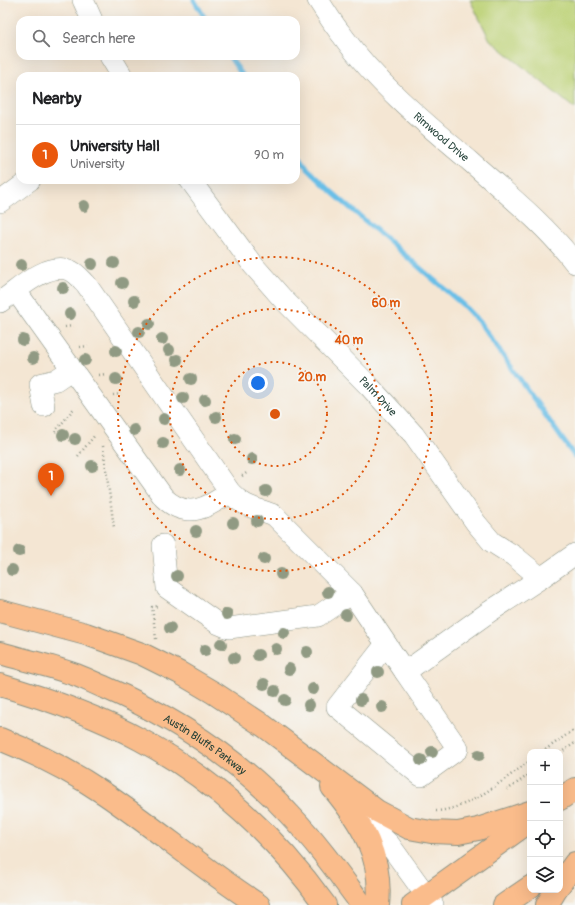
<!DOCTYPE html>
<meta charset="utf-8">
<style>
:root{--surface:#fff;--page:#f2f2f2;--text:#202124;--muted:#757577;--line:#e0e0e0;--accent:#ea580c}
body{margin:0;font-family:Pangolin,sans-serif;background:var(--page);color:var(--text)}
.controls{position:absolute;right:12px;bottom:12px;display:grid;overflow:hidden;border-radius:8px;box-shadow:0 4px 16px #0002}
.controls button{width:36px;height:36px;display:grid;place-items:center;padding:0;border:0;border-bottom:1px solid var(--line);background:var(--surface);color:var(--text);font:20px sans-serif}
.you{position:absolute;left:258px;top:383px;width:14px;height:14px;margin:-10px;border:3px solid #fff;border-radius:50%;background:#1a73e8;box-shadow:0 0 0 6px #1a73e833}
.badge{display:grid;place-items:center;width:26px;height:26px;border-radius:50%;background:var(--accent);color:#fff;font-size:13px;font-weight:700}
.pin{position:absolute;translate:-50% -33px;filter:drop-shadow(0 1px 2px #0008)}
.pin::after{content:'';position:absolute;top:21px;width:14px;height:12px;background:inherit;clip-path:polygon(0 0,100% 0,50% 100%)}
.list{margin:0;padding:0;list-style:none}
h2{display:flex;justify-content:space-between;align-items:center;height:52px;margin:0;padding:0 16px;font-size:17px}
h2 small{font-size:13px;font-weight:400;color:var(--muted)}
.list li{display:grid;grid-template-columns:26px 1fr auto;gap:12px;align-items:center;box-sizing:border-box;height:60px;padding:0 16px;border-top:1px solid var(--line)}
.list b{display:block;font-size:15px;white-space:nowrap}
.list p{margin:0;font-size:13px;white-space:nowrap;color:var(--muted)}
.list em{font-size:13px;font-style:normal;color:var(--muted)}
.icon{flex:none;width:22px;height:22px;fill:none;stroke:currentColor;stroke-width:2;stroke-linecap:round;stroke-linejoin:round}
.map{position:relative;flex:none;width:575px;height:905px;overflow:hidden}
.search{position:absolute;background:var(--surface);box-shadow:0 4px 16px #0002;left:16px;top:16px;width:284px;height:44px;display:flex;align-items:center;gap:10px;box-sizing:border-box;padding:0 14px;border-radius:12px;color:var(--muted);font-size:15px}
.panel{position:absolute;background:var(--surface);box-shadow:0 4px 16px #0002;left:16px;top:72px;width:284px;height:112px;border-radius:12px}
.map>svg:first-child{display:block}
.green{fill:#bcd175;stroke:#6e8754}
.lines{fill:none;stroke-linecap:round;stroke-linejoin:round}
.stream{stroke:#6bbfe7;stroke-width:5}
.minor-casing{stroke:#8a9284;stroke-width:22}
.major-casing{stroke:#8a9284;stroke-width:24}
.path{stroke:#8a9284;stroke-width:2.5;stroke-dasharray:1 3;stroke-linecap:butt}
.minor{stroke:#fff;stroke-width:21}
.major{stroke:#fabc8b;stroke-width:22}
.tree{fill:#909a83}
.ring{fill:none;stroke:#de580e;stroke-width:2;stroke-dasharray:2 4}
.labels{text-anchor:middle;stroke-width:3;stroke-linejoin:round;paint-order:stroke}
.street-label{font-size:11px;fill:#1f3d34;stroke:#f6f6f2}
.centre{fill:#de580e;stroke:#f6f6f2;stroke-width:2}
.ring-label{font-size:12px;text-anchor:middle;font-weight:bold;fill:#de580e;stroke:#f6f6f2;stroke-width:3;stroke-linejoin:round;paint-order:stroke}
</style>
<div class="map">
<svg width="575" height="905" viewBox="0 0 575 905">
<rect width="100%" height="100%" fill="#f6f6f2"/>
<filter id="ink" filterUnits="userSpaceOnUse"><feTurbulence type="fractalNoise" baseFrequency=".025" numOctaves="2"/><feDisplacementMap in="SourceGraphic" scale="8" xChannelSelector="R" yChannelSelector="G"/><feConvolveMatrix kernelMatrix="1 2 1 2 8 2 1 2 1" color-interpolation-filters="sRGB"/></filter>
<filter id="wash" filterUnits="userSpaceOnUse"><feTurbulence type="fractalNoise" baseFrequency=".012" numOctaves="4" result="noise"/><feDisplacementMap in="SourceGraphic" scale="16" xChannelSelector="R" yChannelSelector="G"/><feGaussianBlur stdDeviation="0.9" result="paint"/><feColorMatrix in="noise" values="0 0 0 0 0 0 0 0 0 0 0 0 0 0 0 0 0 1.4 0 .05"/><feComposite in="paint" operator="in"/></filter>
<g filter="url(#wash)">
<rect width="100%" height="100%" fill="#f4e6d3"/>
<polygon class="green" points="470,0 575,0 575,109 490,40"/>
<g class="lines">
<g class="stream">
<polyline points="194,0 206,20"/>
<polyline points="229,56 243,76"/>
<polyline points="296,151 308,169 333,193 463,305 480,323 575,457"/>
</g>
</g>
</g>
<g filter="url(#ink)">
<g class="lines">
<g class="minor-casing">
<g id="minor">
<polyline points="83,0 92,20"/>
<path id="s1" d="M318,0C326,12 333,24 342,35C376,83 426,124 471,162C507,194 545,224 575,263"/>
<polyline points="110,56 122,76"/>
<path id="s2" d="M190,180L253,265L282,298L369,386L414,435L476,523L492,542L514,556L541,578L575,554"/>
<polyline points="0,202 30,180"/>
<path d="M16,291L164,498C187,520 208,508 230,492"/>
<path d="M0,302C18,290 46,262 69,270C76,272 81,279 86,284L230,492C243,507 256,508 274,515L352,593L405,672L489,612L541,578"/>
<polyline points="44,406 40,384 56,380 72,369"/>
<polyline points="163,545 167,588 217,623 229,628 318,616 352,593"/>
<polyline points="386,644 337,707 421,776 458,749 405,672"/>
<polyline points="355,812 389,844 433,905"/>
</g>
</g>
<g class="major-casing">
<g id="major">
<polyline points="0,611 86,634 142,654 180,673 214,693 264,726 377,811 409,828 431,832 458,833 478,829 530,812"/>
<path id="s3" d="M0,653C24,660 49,665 73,674C83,677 94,683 104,687C173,717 239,759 290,815C317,843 339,874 362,905"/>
<path d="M0,685C48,699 97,716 141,740C214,779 277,838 325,905"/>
<path d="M0,739C35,753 74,773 105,794C158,830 206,871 259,905"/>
<path d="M332,787C362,823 383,857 378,905"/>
<polyline points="560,799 575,789"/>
<polyline points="560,884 575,863"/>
<polyline points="413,905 530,821"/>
<polyline points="504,905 530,887"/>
<polyline points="547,905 556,890"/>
</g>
</g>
<g class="path">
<polyline points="65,327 73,326"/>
<polyline points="80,347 88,346"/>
<polyline points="99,375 106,374"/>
<polyline points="113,395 121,394"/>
<polyline points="55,432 75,407"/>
<polyline points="103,446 114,528"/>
<polyline points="78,456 95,435"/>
<polyline points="242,476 248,472"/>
<polyline points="156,639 152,607 159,606"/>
<polyline points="542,752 575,729"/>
<polyline points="560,753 575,743"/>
<polyline points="507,790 530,774"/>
<path d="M436,811C471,809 502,780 530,761"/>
</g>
<use href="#minor" class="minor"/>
<use href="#major" class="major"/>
</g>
<g class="tree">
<circle cx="84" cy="206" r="6"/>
<circle cx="114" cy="263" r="6"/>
<circle cx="92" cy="264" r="6"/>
<circle cx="21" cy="265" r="6"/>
<circle cx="122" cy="283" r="6"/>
<circle cx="63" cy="288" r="6"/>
<circle cx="134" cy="301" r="6"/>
<circle cx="70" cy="314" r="6"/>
<circle cx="149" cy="324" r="6"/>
<circle cx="139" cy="332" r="6"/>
<circle cx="162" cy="339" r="6"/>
<circle cx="23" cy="340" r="6"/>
<circle cx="169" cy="350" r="6"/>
<circle cx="116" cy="351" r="6"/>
<circle cx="33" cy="358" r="6"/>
<circle cx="85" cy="360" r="6"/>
<circle cx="177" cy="360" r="6"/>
<circle cx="116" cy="379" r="6"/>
<circle cx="191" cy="379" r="6"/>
<circle cx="183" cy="398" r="6"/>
<circle cx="205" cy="400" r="6"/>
<circle cx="216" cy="417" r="6"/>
<circle cx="164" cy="419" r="6"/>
<circle cx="134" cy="430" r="6"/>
<circle cx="63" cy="435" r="6"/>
<circle cx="75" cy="439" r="6"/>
<circle cx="235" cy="439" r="6"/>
<circle cx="163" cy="443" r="6"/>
<circle cx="252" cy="459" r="6"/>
<circle cx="92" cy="466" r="6"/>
<circle cx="180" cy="470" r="6"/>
<circle cx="266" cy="491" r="6"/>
<circle cx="257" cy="521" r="6"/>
<circle cx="233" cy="523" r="6"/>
<circle cx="196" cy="531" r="6"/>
<circle cx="19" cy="551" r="6"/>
<circle cx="264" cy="559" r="6"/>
<circle cx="12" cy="570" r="6"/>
<circle cx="281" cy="574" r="6"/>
<circle cx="177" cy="576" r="6"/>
<circle cx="328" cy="592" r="6"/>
<circle cx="227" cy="614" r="6"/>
<circle cx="346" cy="615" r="6"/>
<circle cx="170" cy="628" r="6"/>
<circle cx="284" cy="633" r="6"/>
<circle cx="221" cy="644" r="6"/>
<circle cx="276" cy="649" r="6"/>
<circle cx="205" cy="650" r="6"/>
<circle cx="307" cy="652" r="6"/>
<circle cx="258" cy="655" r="6"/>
<circle cx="234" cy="658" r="6"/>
<circle cx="289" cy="669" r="6"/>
<circle cx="378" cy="672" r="6"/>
<circle cx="264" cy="684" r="6"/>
<circle cx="313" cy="689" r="6"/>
<circle cx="275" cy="691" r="6"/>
<circle cx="285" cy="700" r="6"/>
<circle cx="361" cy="700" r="6"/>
<circle cx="309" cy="705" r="6"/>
<circle cx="382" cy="707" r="6"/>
<circle cx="432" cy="752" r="6"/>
<circle cx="479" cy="755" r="6"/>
<circle cx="421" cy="760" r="6"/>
</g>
</g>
<g class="ring">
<circle cx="275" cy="414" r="52"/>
<circle cx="275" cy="414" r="105"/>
<circle cx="275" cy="414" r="157"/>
</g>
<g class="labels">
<g class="street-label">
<text dy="4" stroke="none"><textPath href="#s1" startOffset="185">Rimwood Drive</textPath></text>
<text dy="4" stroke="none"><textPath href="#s2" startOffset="287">Palm Drive</textPath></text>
<text dy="4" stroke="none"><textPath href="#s3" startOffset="226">Austin Bluffs Parkway</textPath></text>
</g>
</g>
<circle cx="275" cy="414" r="6" class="centre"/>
<g class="ring-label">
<text x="386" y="307">60 m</text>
<text x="349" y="344">40 m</text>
<text x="312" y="381">20 m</text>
</g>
</svg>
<div class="controls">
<button>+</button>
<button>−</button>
<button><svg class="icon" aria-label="locate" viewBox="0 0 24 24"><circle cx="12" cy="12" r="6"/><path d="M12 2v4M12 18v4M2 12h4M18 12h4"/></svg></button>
<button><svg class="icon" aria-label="layers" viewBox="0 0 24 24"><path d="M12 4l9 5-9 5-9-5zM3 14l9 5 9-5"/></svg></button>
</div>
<div class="you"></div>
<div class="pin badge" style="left:51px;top:496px">1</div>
<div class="search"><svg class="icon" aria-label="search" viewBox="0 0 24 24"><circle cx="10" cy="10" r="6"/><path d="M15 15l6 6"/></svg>Search here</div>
<section class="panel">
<h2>Nearby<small></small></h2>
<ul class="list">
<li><span class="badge">1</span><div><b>University Hall</b><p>University</p></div><em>90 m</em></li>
</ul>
</section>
</div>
